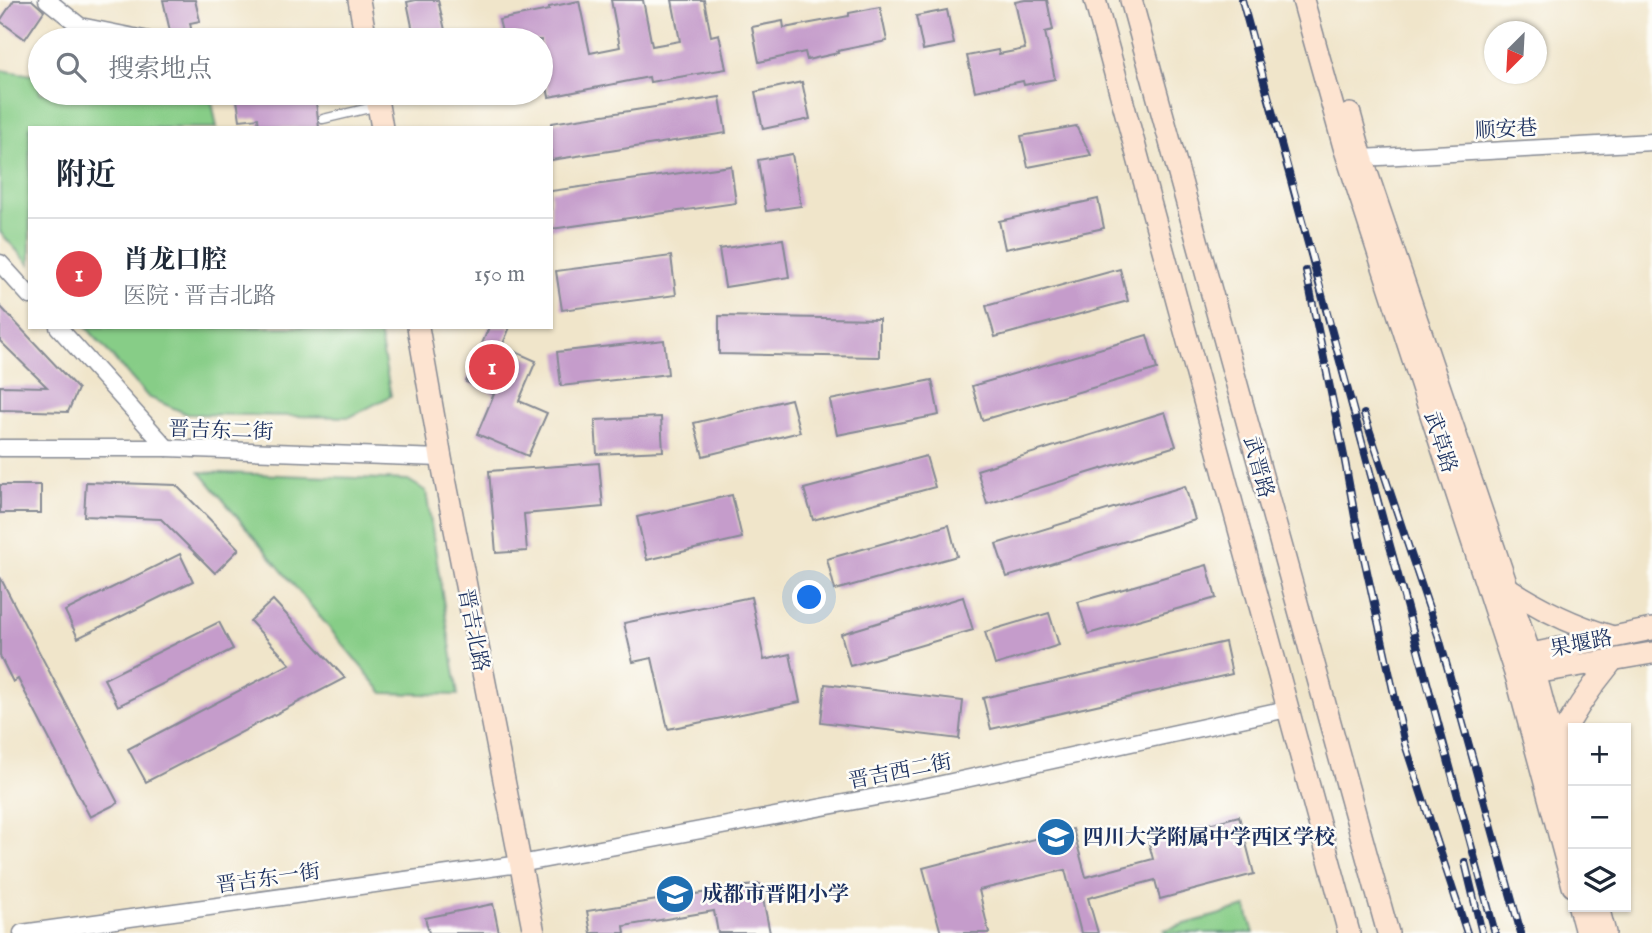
<!DOCTYPE html>
<html lang="zh">
<meta charset="utf-8">
<style>
:root{--surface:#fff;--page:#f2f2f3;--text:#1f2937;--muted:#747a83;--line:#e0e1e3;--accent:#1f6fb2}
body{margin:0;font-family:"IM FELL English","Noto Serif SC",serif;background:var(--page);color:var(--text)}
.controls{position:absolute;right:21px;bottom:21px;display:grid;overflow:hidden;border-radius:0px;box-shadow:0 2px 5px #0004}
.controls button{width:63px;height:63px;display:grid;place-items:center;padding:0;border:0;border-bottom:2px solid var(--line);background:var(--surface);color:var(--text);font:35px sans-serif}
.compass{position:absolute;left:1484px;top:21px;width:63px;height:63px;border-radius:50%;background:var(--surface);box-shadow:0 2px 5px #0004;rotate:204deg}
.you{position:absolute;left:810px;top:598px;width:24px;height:24px;margin:-18px;border:5px solid #fff;border-radius:50%;background:#1a73e8;box-shadow:0 0 0 10px #1a73e833}
.badge{display:grid;place-items:center;width:46px;height:46px;border-radius:50%;background:var(--accent);color:#fff;font-size:23px;font-weight:700}
.pin{position:absolute;translate:-50% -50%;border:4px solid #fff;box-shadow:0 2px 7px #0006}
.list{margin:0;padding:0;list-style:none}
h2{display:flex;justify-content:space-between;align-items:center;height:91px;margin:0;padding:0 28px;font-size:30px}
h2 small{font-size:23px;font-weight:400;color:var(--muted)}
.list li{display:grid;grid-template-columns:46px 1fr auto;gap:21px;align-items:center;box-sizing:border-box;height:112px;padding:0 28px;border-top:2px solid var(--line)}
.list b{display:block;font-size:26px;white-space:nowrap}
.list p{margin:0;font-size:23px;white-space:nowrap;color:var(--muted)}
.list em{font-size:23px;font-style:normal;color:var(--muted)}
.icon{flex:none;width:38px;height:38px;fill:none;stroke:currentColor;stroke-width:2;stroke-linecap:round;stroke-linejoin:round}
.map{position:relative;flex:none;width:1652px;height:933px;overflow:hidden}
.search{position:absolute;background:var(--surface);box-shadow:0 2px 5px #0004;left:28px;top:28px;width:525px;height:77px;display:flex;align-items:center;gap:18px;box-sizing:border-box;padding:0 24px;border-radius:38px;color:var(--muted);font-size:26px}
.panel{position:absolute;background:var(--surface);box-shadow:0 2px 5px #0004;left:28px;top:126px;width:525px;height:203px;border-radius:0px}
.map>svg:first-child{display:block}
.green{fill:#87cd87;stroke:#517e72;stroke-width:2}
.building{fill:#c59ccb}
.lines{fill:none;stroke-linecap:round;stroke-linejoin:round}
.lane-casing{stroke:#868a94;stroke-width:11}
.street-casing{stroke:#868a94;stroke-width:19}
.secondary-casing{stroke:#868a94;stroke-width:24}
.lane{stroke:#fff;stroke-width:8}
.street{stroke:#fff;stroke-width:16}
.secondary{stroke:#fde4d1;stroke-width:21}
.rail-casing{stroke:#1b2f5e;stroke-width:8}
.rail{stroke:#fdfcf7;stroke-width:5;stroke-dasharray:16;stroke-linecap:butt}
.labels{text-anchor:middle;stroke-width:5;stroke-linejoin:round;paint-order:stroke}
.street-label{font-size:21px;fill:#1b2f5e;stroke:#fdfcf7}
.poi-label{font-size:21px;font-weight:bold;fill:#1b2f5e;stroke:#fdfcf7;text-anchor:start}
</style>
<div class="map">
<svg width="1652" height="933" viewBox="0 0 1652 933">
<rect width="100%" height="100%" fill="#fdfcf7"/>
<filter id="ink" filterUnits="userSpaceOnUse"><feTurbulence type="fractalNoise" baseFrequency=".0143" numOctaves="2"/><feDisplacementMap in="SourceGraphic" scale="14" xChannelSelector="R" yChannelSelector="G"/><feConvolveMatrix kernelMatrix="1 2 1 2 8 2 1 2 1" color-interpolation-filters="sRGB"/></filter>
<filter id="wash" filterUnits="userSpaceOnUse"><feTurbulence type="fractalNoise" baseFrequency=".00686" numOctaves="4" result="noise"/><feDisplacementMap in="SourceGraphic" scale="28" xChannelSelector="R" yChannelSelector="G"/><feGaussianBlur stdDeviation="1.57" result="paint"/><feColorMatrix in="noise" values="0 0 0 0 0 0 0 0 0 0 0 0 0 0 0 0 0 1.4 0 .05"/><feComposite in="paint" operator="in"/></filter>
<g filter="url(#wash)">
<rect width="100%" height="100%" fill="#f0e5ca"/>
<g class="green">
<polygon points="0,70 40,76 40,93 153,93 212,102 217,128 30,128 30,265 0,232"/>
<polygon points="86,327 378,327 391,396 350,417 187,414 148,397"/>
<polygon points="200,472 408,480 426,491 458,695 383,693"/>
<polygon points="1246,907 1254,933 1165,933 1164,930"/>
</g>
<g id="blocks">
<g class="building">
<polygon points="14,0 32,0 44,11 25,39 0,21"/>
<polygon points="163,0 195,0 200,21 190,23 193,40 172,40"/>
<polygon points="416,0 438,0 445,30 414,36 407,2"/>
<polygon points="611,0 643,0 652,46 680,41 672,0 704,0 711,36 719,34 726,69 650,82 649,77 549,97 541,56 541,40 504,40 499,20 549,10 549,7 579,1 590,53 620,47"/>
<polygon points="1025,0 1047,0 1053,30 1045,32 1055,79 1024,85 1023,81 975,91 967,56 998,50 999,54 1025,49 1015,2"/>
<polygon points="880,7 887,41 837,51 838,53 807,60 805,52 759,62 752,27 783,21 784,28 849,16 849,13"/>
<polygon points="947,10 954,44 923,50 916,16"/>
<polygon points="802,82 810,119 763,129 755,92"/>
<polygon points="236,93 315,93 319,128 259,128 258,118 240,120"/>
<polygon points="720,97 726,133 551,160 551,123"/>
<polygon points="1076,126 1091,155 1028,167 1021,136"/>
<polygon points="792,154 801,206 766,211 758,160"/>
<polygon points="731,166 736,203 551,229 551,191"/>
<polygon points="1098,199 1104,228 1005,249 999,221"/>
<polygon points="783,239 789,277 725,287 719,249"/>
<polygon points="671,256 676,295 562,310 556,271"/>
<polygon points="1120,269 1128,301 995,337 986,306"/>
<polygon points="0,306 78,389 68,412 0,410 0,386 47,387 0,341"/>
<polygon points="719,316 879,319 879,357 719,354"/>
<polygon points="489,327 510,327 502,346 536,361 519,401 547,413 528,456 477,434 494,394 466,382"/>
<polygon points="1147,335 1157,369 982,420 972,386"/>
<polygon points="664,340 668,374 561,386 557,352"/>
<polygon points="932,380 939,415 837,435 830,400"/>
<polygon points="791,399 800,432 703,456 694,423"/>
<polygon points="1165,412 1176,446 987,504 977,470"/>
<polygon points="661,417 663,451 597,454 595,420"/>
<polygon points="926,456 935,487 813,520 804,489"/>
<polygon points="599,463 603,507 524,514 527,551 496,553 489,471"/>
<polygon points="86,482 176,485 239,549 215,573 161,519 84,516"/>
<rect x="0" y="485" width="41" height="28"/>
<polygon points="1185,486 1195,520 1007,577 996,544"/>
<polygon points="732,495 742,538 647,560 637,517"/>
<polygon points="949,525 957,556 835,590 827,559"/>
<polygon points="180,554 193,581 78,638 65,611"/>
<polygon points="1207,565 1216,598 1088,634 1078,602"/>
<polygon points="0,577 118,803 90,817 18,679 13,682 0,656"/>
<polygon points="751,597 764,660 790,654 800,702 668,729 652,658 633,662 624,623"/>
<polygon points="963,597 973,630 850,666 841,634"/>
<polygon points="273,600 345,678 146,782 128,749 290,664 250,621"/>
<polygon points="1049,613 1059,645 995,665 985,632"/>
<polygon points="219,622 233,649 118,706 104,679"/>
<polygon points="1225,642 1232,674 991,729 983,698"/>
<polygon points="825,684 963,701 959,739 821,722"/>
<polygon points="1239,816 1254,874 1160,899 1155,880 1088,898 1098,933 1081,933 1065,870 979,890 989,933 941,933 923,868 1073,829 1086,877 1153,859 1148,840"/>
<polygon points="760,884 770,933 718,933 714,911 624,926 625,933 591,933 587,911"/>
<polygon points="493,904 499,933 429,933 425,918"/>
</g>
</g>
</g>
<g filter="url(#ink)">
<use href="#blocks" fill-opacity="0" stroke="#868a94" stroke-width="2"/>
<g class="lines">
<g class="lane-casing">
<polyline id="lane" points="323,119 378,106"/>
</g>
<g class="street-casing">
<g id="street">
<polyline points="47,0 80,26 149,40"/>
<polyline points="1362,158 1652,142"/>
<polyline points="0,263 30,296"/>
<polyline points="58,327 167,448"/>
<polyline points="0,448 167,448 441,458"/>
<polyline points="22,933 520,864 924,788 1287,709"/>
</g>
</g>
<g class="secondary-casing">
<g id="secondary">
<polyline points="359,0 366,40"/>
<polyline points="1095,0 1349,933"/>
<polyline points="1131,0 1388,933"/>
<polyline points="1303,0 1344,147 1517,679 1573,886"/>
<polyline points="376,93 382,128"/>
<polyline points="1350,114 1362,158 1530,654 1573,815"/>
<polyline points="418,327 441,458 534,933"/>
<path d="M1508,588C1540,609 1573,625 1610,636"/>
<polyline points="1517,657 1652,629"/>
<polyline points="1522,677 1535,673 1652,653"/>
<path d="M1555,748C1571,716 1590,688 1613,660"/>
<polyline points="1579,907 1586,933"/>
<polyline points="1598,907 1605,933"/>
</g>
</g>
<use href="#lane" class="lane"/>
<use href="#street" class="street"/>
<use href="#secondary" class="secondary"/>
<g class="rail-casing">
<g id="rail">
<path d="M1242,0C1328,311 1409,622 1495,933"/>
<polyline points="1306,271 1344,456 1355,517 1405,744 1467,933"/>
<polyline points="1364,414 1440,641 1521,933"/>
<polyline points="1465,862 1482,933"/>
</g>
</g>
<use href="#rail" class="rail"/>
</g>
</g>
<defs>
<g id="school-disc" transform="scale(2.0125)"><circle r="9.5" fill="#1f6fb2" stroke="#fdfcf7"/><path d="M0-5L7-2L0 1L-7-2ZM-4 1L0 2.5L4 1V4Q0 6-4 4Z" fill="#fff"/></g>
</defs>
<g fill-rule="evenodd">
<use href="#school-disc" x="1056" y="837"/>
<use href="#school-disc" x="675" y="894"/>
</g>
<g class="labels">
<g class="street-label">
<text transform="translate(1506 129) rotate(-3)" y="7">顺安巷</text>
<text transform="translate(221 430) rotate(2)" y="7">晋吉东二街</text>
<text transform="translate(1441 442) rotate(72)" y="7">武草路</text>
<text transform="translate(1259 467) rotate(75)" y="7">武晋路</text>
<text transform="translate(474 630) rotate(79)" y="7">晋吉北路</text>
<text transform="translate(1581 643) rotate(-11)" y="7">果堰路</text>
<text transform="translate(900 771) rotate(-11)" y="7">晋吉西二街</text>
<text transform="translate(268 878) rotate(-8)" y="7">晋吉东一街</text>
</g>
<g class="poi-label">
<text x="1083" y="844">四川大学附属中学西区学校</text>
<text x="702" y="901">成都市晋阳小学</text>
</g>
</g>
</svg>
<div class="controls">
<button>+</button>
<button>−</button>
<button><svg class="icon" aria-label="layers" viewBox="0 0 24 24"><path d="M12 4l9 5-9 5-9-5zM3 14l9 5 9-5"/></svg></button>
</div>
<svg class="compass" viewBox="-18 -18 36 36"><path d="M0-13l5 13h-10z" fill="#e53935"/><path d="M0 13l5-13h-10z" fill="#747a83"/></svg>
<div class="you"></div>
<div class="pin badge" style="left:492px;top:367px;background:#e0444e">1</div>
<div class="search"><svg class="icon" aria-label="search" viewBox="0 0 24 24"><circle cx="10" cy="10" r="6"/><path d="M15 15l6 6"/></svg>搜索地点</div>
<section class="panel">
<h2>附近<small></small></h2>
<ul class="list">
<li><span class="badge" style="background:#e0444e">1</span><div><b>肖龙口腔</b><p>医院 · 晋吉北路</p></div><em>150 m</em></li>
</ul>
</section>
</div>
